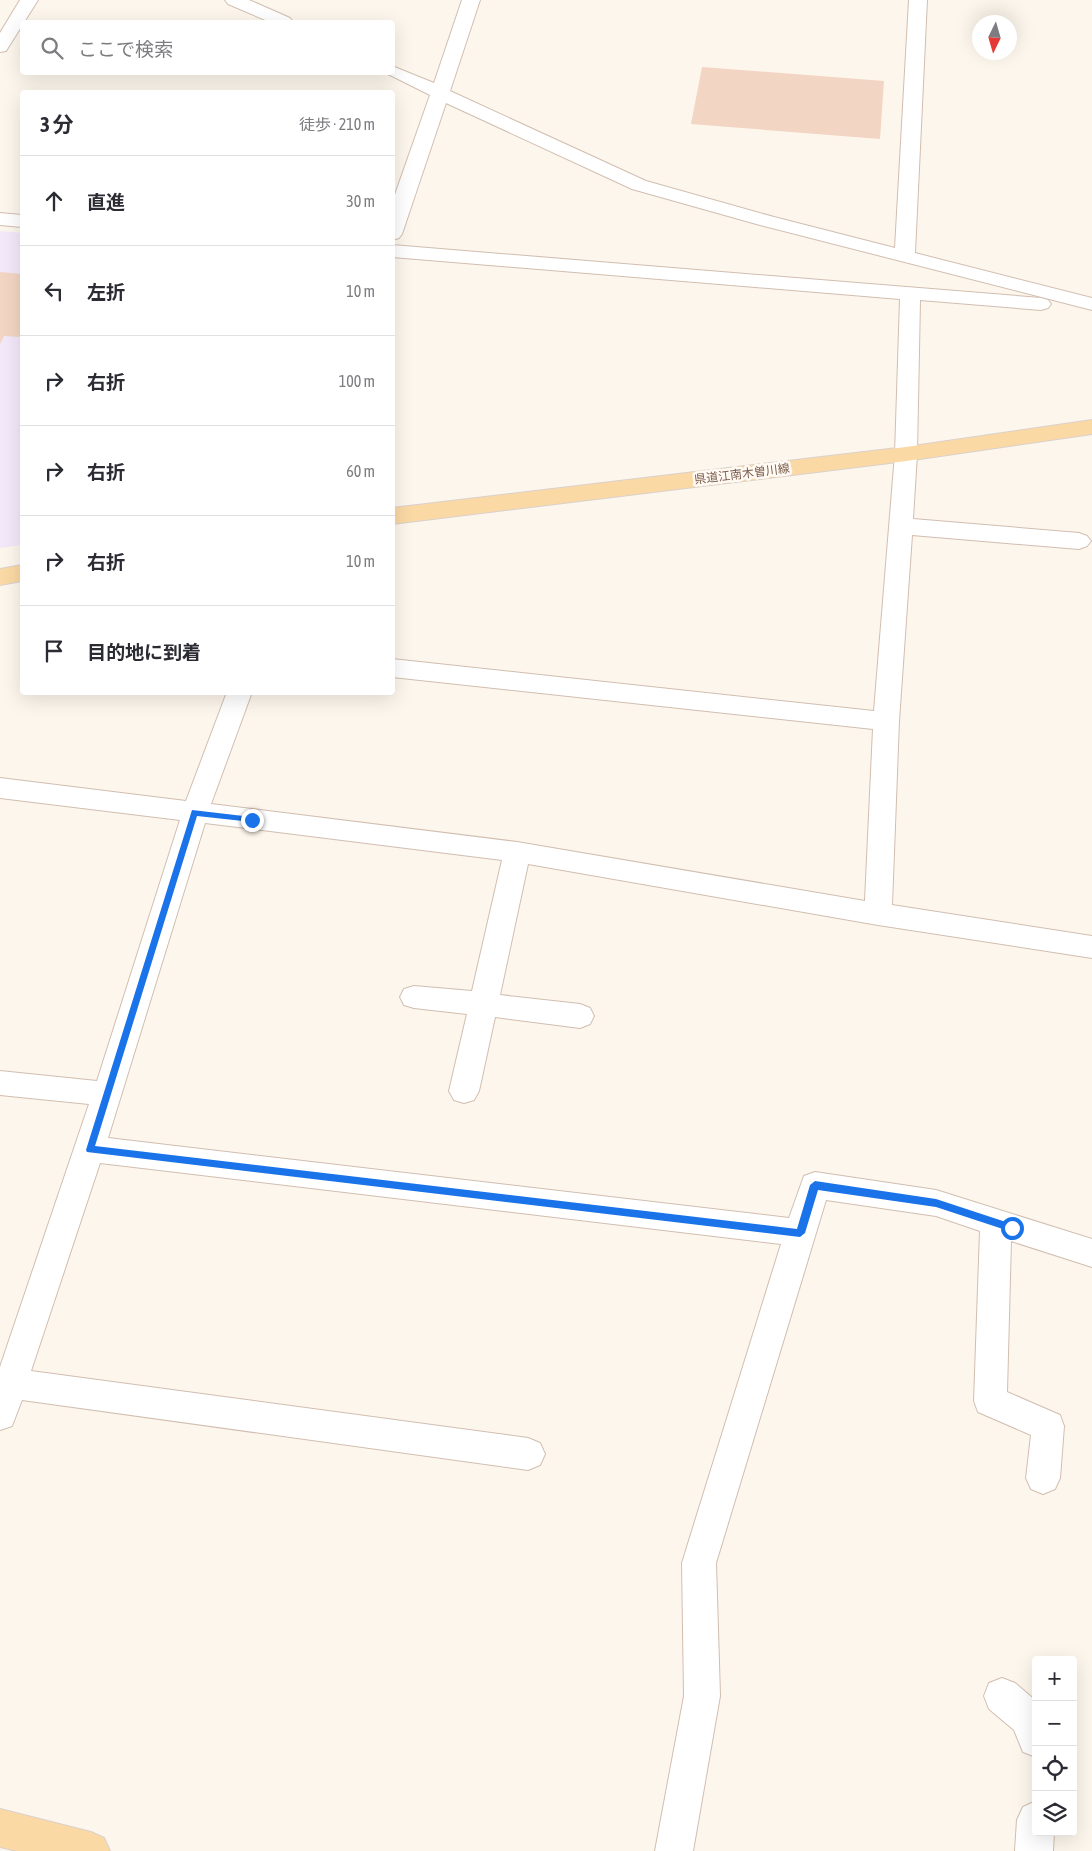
<!DOCTYPE html>
<html lang="ja">
<meta charset="utf-8">
<style>
:root{--surface:#fff;--page:#f2f2f3;--text:#2b2b33;--muted:#7c7c81;--line:#e1e1e2}
body{margin:0;font-family:"Asap Condensed","Noto Sans JP",sans-serif;background:var(--page);color:var(--text)}
.controls{position:absolute;right:15px;bottom:15px;display:grid;overflow:hidden;border-radius:5px;box-shadow:0 5px 20px #0002}
.controls button{width:45px;height:45px;display:grid;place-items:center;padding:0;border:0;border-bottom:1px solid var(--line);background:var(--surface);color:var(--text);font:25px sans-serif}
.compass{position:absolute;left:972px;top:15px;width:45px;height:45px;border-radius:50%;background:var(--surface);box-shadow:0 5px 20px #0002;rotate:185deg}
.stop{position:absolute;width:15px;height:15px;margin:-11px;border:4px solid #1a73e8;border-radius:50%;background:#fff}
.stop.end{background:#1a73e8;border-color:#fff;box-shadow:0 1px 5px #0008}
.list{margin:0;padding:0;list-style:none}
h2{display:flex;justify-content:space-between;align-items:center;height:65px;margin:0;padding:0 20px;font-size:21px}
h2 small{font-size:16px;font-weight:400;color:var(--muted)}
.list li{display:grid;grid-template-columns:32px 1fr auto;gap:15px;align-items:center;box-sizing:border-box;height:90px;padding:0 20px;border-top:1px solid var(--line)}
.list b{display:block;font-size:19px;white-space:nowrap}
.list em{font-size:16px;font-style:normal;color:var(--muted)}
.icon{flex:none;width:28px;height:28px;fill:none;stroke:currentColor;stroke-width:2;stroke-linecap:round;stroke-linejoin:round}
.map{position:relative;flex:none;width:1092px;height:1851px;overflow:hidden}
.search{position:absolute;background:var(--surface);box-shadow:0 5px 20px #0002;left:20px;top:20px;width:375px;height:55px;display:flex;align-items:center;gap:12px;box-sizing:border-box;padding:0 18px;border-radius:5px;color:var(--muted);font-size:19px}
.panel{position:absolute;background:var(--surface);box-shadow:0 5px 20px #0002;left:20px;top:90px;width:375px;height:605px;border-radius:5px}
.map>svg:first-child{display:block}
.education{fill:#f3e8fa}
.building{fill:#f3d5c3}
.lines{fill:none;stroke-linecap:round;stroke-linejoin:round}
.minor-casing{stroke:#d1beb0;stroke-width:2}
.major-casing{stroke:#dad1cd;stroke-width:2}
.minor{fill:#fff;fill-rule:evenodd}
.major{fill:#fbd9a5;fill-rule:evenodd}
.route{fill:#1a73e8}
.labels{text-anchor:middle;stroke-width:5;stroke-linejoin:round;paint-order:stroke}
.street-label{font-size:12px;fill:#7a5c4d;stroke:#fffaf3}
</style>
<div class="map">
<svg width="1092" height="1851" viewBox="0 0 1092 1851">
<rect width="100%" height="100%" fill="#fdf6ec"/>
<polygon class="education" points="0,231 22,233 22,545 0,548"/>
<g class="building">
<polygon points="702,67 884,81 880,139 691,124"/>
<polygon points="0,272 22,274 22,337 4,336 0,344"/>
</g>
<g class="lines">
<g class="minor-casing">
<g id="minor">
<polygon points="20,0 38,0 6,51 0,52 0,33"/>
<polygon points="225,0 249,0 290,18 293,22 270,22 228,4"/>
<polygon points="462,0 480,0 450,91 646,181 774,217 895,248 909,0 927,0 915,253 1092,298 1092,310 760,225 632,189 446,103 402,234 399,238 392,240 392,203 430,95 384,72 392,72 392,66 434,83"/>
<polygon points="0,213 22,215 22,227 0,225"/>
<polygon points="392,245 1041,298 1048,300 1051,304 1048,308 1041,310 920,300 917,454 913,519 1079,533 1087,536 1091,541 1087,546 1079,549 912,535 899,721 892,905 1092,936 1092,958 878,925 528,864 500,995 580,1004 590,1008 594,1016 590,1024 580,1028 495,1017 479,1091 474,1100 464,1103 454,1100 449,1091 467,1014 414,1008 404,1005 400,997 404,989 414,986 472,991 502,860 205,823 108,1138 789,1218 804,1176 815,1172 936,1190 1092,1239 1092,1267 1011,1241 1007,1392 1060,1415 1064,1426 1060,1478 1055,1489 1043,1494 1031,1489 1026,1478 1031,1435 978,1412 974,1401 980,1231 936,1216 826,1200 716,1563 720,1696 693,1851 655,1851 684,1696 682,1563 781,1244 100,1163 31,1371 528,1438 540,1443 545,1454 540,1465 528,1470 22,1400 12,1426 0,1430 0,1367 89,1104 0,1095 0,1071 97,1081 180,820 0,798 0,778 186,801 227,692 252,692 211,804 517,842 865,901 873,729 392,677 392,659 874,711 895,454 900,299 392,257"/>
<polygon points="1002,1678 1015,1683 1036,1701 1036,1757 1023,1752 1014,1730 989,1709 984,1696 989,1683"/>
<polygon points="1036,1801 1036,1832 1054,1832 1053,1851 1015,1851 1017,1820 1023,1807"/>
</g>
</g>
<g class="major-casing">
<g id="major">
<polygon points="1092,420 1092,434 906,461 392,524 392,508 906,447"/>
<polygon points="22,565 22,581 0,585 0,569"/>
<polygon points="0,1809 91,1832 104,1838 110,1851 17,1851 0,1847"/>
</g>
</g>
<use href="#minor" class="minor"/>
<use href="#major" class="major"/>
</g>
<polygon class="route" points="192,810 252,817 255,820 252,822 197,816 95,1146 797,1229 810,1185 815,1181 936,1199 1015,1225 1015,1230 1012,1232 936,1207 818,1190 805,1233 800,1237 87,1152 86,1150"/>
<g class="labels">
<g class="street-label">
<text transform="translate(742 474) rotate(-7)" y="4">県道江南木曽川線</text>
</g>
</g>
</svg>
<div class="controls">
<button>+</button>
<button>−</button>
<button><svg class="icon" aria-label="locate" viewBox="0 0 24 24"><circle cx="12" cy="12" r="6"/><path d="M12 2v4M12 18v4M2 12h4M18 12h4"/></svg></button>
<button><svg class="icon" aria-label="layers" viewBox="0 0 24 24"><path d="M12 4l9 5-9 5-9-5zM3 14l9 5 9-5"/></svg></button>
</div>
<svg class="compass" viewBox="-18 -18 36 36"><path d="M0-13l5 13h-10z" fill="#e53935"/><path d="M0 13l5-13h-10z" fill="#7c7c81"/></svg>
<div class="stop" style="left:1012px;top:1228px"></div>
<div class="stop end" style="left:252px;top:820px"></div>
<div class="search"><svg class="icon" aria-label="search" viewBox="0 0 24 24"><circle cx="10" cy="10" r="6"/><path d="M15 15l6 6"/></svg>ここで検索</div>
<section class="panel">
<h2>3 分<small>徒歩 · 210 m</small></h2>
<ul class="list">
<li><svg class="icon" aria-label="ahead" viewBox="0 0 24 24"><path d="M12 20V5M6 11l6-6 6 6"/></svg><div><b>直進</b></div><em>30 m</em></li>
<li><svg class="icon" aria-label="left" viewBox="0 0 24 24"><path d="M17 20v-9H6M10 6l-5 5 5 5"/></svg><div><b>左折</b></div><em>10 m</em></li>
<li><svg class="icon" aria-label="right" viewBox="0 0 24 24"><path d="M7 20v-9h11M14 6l5 5-5 5"/></svg><div><b>右折</b></div><em>100 m</em></li>
<li><svg class="icon" aria-label="right" viewBox="0 0 24 24"><path d="M7 20v-9h11M14 6l5 5-5 5"/></svg><div><b>右折</b></div><em>60 m</em></li>
<li><svg class="icon" aria-label="right" viewBox="0 0 24 24"><path d="M7 20v-9h11M14 6l5 5-5 5"/></svg><div><b>右折</b></div><em>10 m</em></li>
<li><svg class="icon" aria-label="arrive" viewBox="0 0 24 24"><path d="M6 21V4h12l-3 4 3 4H6"/></svg><div><b>目的地に到着</b></div></li>
</ul>
</section>
</div>
